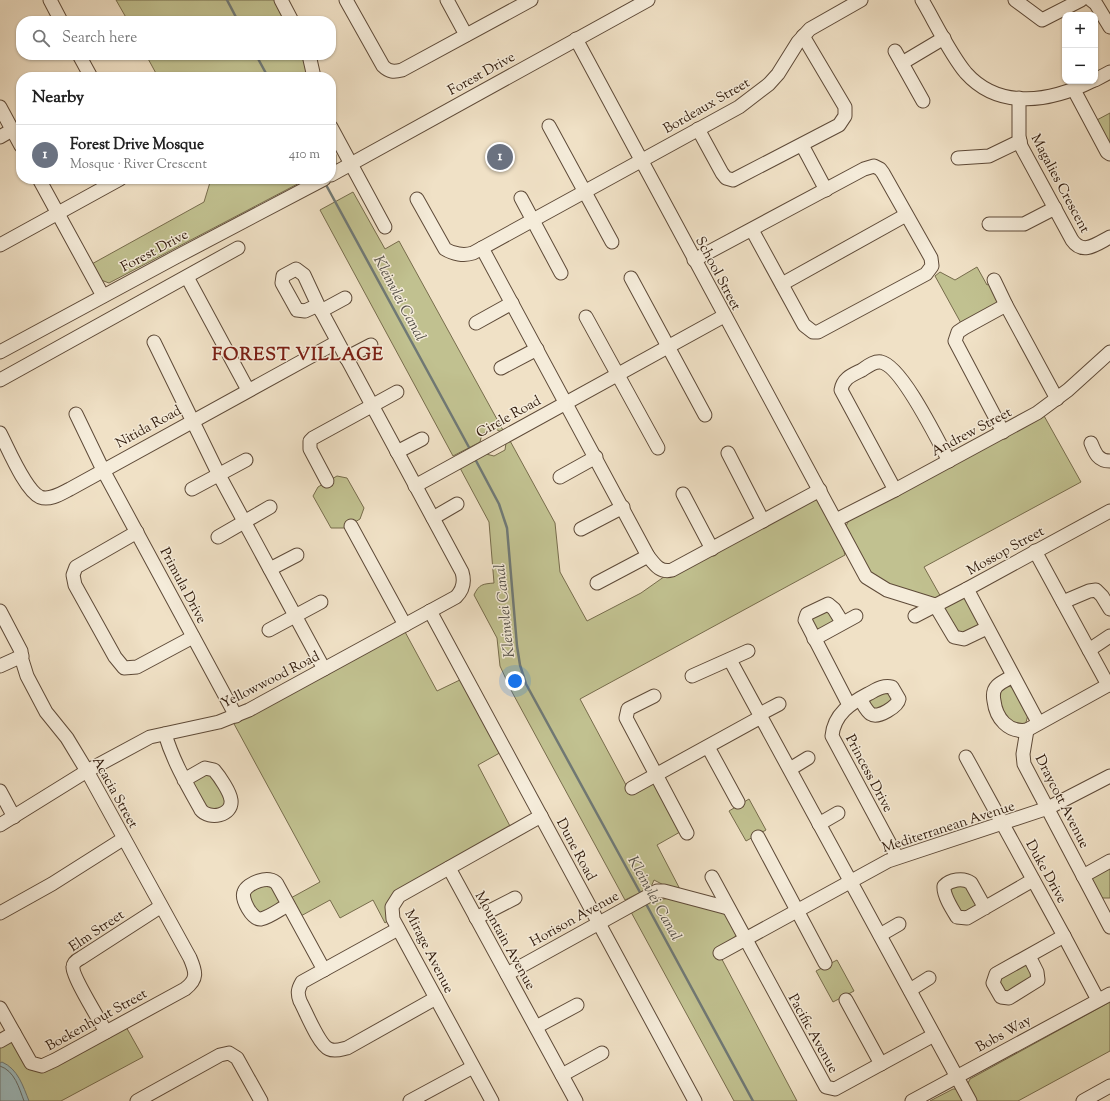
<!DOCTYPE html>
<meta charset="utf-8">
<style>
:root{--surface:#fff;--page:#f2f2f2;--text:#222;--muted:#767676;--line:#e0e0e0;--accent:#8f2418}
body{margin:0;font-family:"Sorts Mill Goudy",serif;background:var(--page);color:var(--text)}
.controls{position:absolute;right:12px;top:12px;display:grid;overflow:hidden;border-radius:8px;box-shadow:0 1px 3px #0004}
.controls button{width:36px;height:36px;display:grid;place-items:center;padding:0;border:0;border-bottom:1px solid var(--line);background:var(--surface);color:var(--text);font:20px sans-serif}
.you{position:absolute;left:515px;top:681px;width:14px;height:14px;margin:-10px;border:3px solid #fff;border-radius:50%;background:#1a73e8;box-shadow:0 0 0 6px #1a73e833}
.badge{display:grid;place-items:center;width:26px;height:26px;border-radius:50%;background:var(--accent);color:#fff;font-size:13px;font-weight:700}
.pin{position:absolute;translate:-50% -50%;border:2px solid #fff;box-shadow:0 1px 4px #0006}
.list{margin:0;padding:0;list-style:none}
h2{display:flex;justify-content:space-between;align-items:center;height:52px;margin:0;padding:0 16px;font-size:17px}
h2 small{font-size:13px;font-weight:400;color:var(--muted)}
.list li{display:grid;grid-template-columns:26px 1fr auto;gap:12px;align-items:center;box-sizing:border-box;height:60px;padding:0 16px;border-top:1px solid var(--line)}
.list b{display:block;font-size:15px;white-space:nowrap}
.list p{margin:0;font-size:13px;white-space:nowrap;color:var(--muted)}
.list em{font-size:13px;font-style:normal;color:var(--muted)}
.icon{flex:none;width:22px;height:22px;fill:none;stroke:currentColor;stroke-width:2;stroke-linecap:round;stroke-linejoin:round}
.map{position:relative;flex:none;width:1110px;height:1101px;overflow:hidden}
.search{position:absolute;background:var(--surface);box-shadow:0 1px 3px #0004;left:16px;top:16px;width:320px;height:44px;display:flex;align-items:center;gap:10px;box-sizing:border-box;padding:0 14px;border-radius:16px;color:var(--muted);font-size:15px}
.panel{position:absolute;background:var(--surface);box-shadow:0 1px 3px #0004;left:16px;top:72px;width:320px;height:112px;border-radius:16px}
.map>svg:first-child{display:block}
.green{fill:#c1c190;stroke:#776c4c}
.water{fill:#9dbbbe;stroke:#707975}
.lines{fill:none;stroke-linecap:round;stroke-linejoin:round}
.shore{stroke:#656963;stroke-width:1}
.stream{stroke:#707975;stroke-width:2.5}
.minor-casing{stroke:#5e4a38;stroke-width:15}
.minor{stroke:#f5ecda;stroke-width:13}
.labels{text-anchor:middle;stroke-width:3;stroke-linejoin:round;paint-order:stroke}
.street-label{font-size:14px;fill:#2d1708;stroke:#f5ecda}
.water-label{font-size:15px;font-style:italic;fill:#545048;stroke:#f5ecda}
.district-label{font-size:18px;font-weight:bold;letter-spacing:1px;fill:#7a1f14;stroke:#f5ecda}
</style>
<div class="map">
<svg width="1110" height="1101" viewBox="0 0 1110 1101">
<rect width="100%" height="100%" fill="#f0e1c6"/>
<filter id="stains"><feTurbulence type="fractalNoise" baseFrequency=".005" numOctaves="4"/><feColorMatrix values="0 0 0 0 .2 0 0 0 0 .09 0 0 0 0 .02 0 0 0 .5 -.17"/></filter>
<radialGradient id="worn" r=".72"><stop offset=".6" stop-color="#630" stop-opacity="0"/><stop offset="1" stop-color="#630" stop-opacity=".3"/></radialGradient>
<g class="green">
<polygon points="116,0 275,0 286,21 128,21"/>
<polygon points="146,55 303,55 309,77 158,77"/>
<polygon points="1110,113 1110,149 1095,121"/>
<polygon points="331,145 336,155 336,164 331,166"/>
<polygon points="211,179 307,179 109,283 101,280 90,265 204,202"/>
<polygon points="353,192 385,249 399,241 504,432 499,431 494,428 482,434 480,442 453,456 320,210"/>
<polygon points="977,267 987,285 993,282 1001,301 962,325 935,276 940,272 955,280"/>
<polygon points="1043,414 1081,482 924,567 942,599 930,600 876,579 872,576 846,526 849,520"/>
<path d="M509,439L555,523L560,572L587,621L641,593L668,574L816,498L839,532L845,555L580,699L626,785L632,789L655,783L680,832L657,845L683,895L654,880L651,887L625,900L512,692L500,666L497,638L474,595C479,584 483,584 494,583L489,522L460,468L486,454L494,456L505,450L506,443Z"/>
<polygon points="337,476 347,478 364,508 360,519 345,528 331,528 313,496 318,487"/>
<polygon points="964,595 981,625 959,637 942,607"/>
<polygon points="826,608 835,622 817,633 810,617"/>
<polygon points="404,630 437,691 466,677 505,750 478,765 511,828 396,894 389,920 385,923 373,900 340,918 330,900 299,917 289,899 320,882 233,722"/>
<polygon points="1007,685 1015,689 1028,715 1025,726 1020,728 998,709 1000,687"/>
<polygon points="891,690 893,704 870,711 868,698"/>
<polygon points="200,774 212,774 226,799 222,809 208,811 193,783"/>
<polygon points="749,799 766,830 746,841 729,811"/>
<polygon points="1110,865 1110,898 1101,898 1090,877"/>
<polygon points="270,882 280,902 265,913 257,913 248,895 249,892"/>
<polygon points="968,883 978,908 959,915 948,886"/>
<polygon points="657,898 664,899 670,898 724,911 736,935 733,940 717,950 797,1101 734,1101 631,912"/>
<polygon points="837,960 854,991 833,1002 816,971"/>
<polygon points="1025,962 1036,976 1002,995 997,977"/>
<polygon points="1110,1002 1110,1051 1018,1101 973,1101 968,1083 970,1079"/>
<polygon points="125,1025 143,1057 61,1101 0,1101 0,1044 7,1041 13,1042 30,1067"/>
<polygon points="953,1089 956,1089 966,1101 930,1101"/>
</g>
<path class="water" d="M2,1062C18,1069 23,1086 29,1101H0V1063Z"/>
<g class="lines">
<path class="shore" d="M0,1066C15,1071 19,1088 24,1101"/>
<g class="stream">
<polyline points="227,0 238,21"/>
<polyline points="256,55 268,77"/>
<polyline points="325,183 471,451"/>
<polyline points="474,457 499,504 507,528 517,646 520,665 526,684 642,896"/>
<polyline points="645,902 753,1101"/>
</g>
<g class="minor-casing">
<g id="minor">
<polyline points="50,0 61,21"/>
<polyline points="281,0 292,21"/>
<path d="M346,0L383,66C389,72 394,72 402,70L531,0"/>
<polyline points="447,0 466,35"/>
<path d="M922,0C935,22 950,54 966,73C1000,111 1052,101 1092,81"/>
<polyline points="1015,0 1042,20 1081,0"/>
<polyline points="1091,0 1096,4 1110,27"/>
<polyline points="576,39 866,577 887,590 935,605"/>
<polyline points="895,51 923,101"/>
<polyline points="79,55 91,77"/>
<polyline points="309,55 314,77"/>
<polyline points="902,63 944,38"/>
<polyline points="1095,80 1110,72"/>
<polyline points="1074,90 1107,152 1110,154"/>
<path d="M1019,98V136L1021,146L1072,240C1083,256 1098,243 1110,237"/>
<polyline points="0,107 21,146"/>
<polyline points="549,126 612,242"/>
<polyline points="331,127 385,227"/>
<polyline points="698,129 722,173 726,178 733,180 839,125 845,116 845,107 803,36"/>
<polyline points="0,137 12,130"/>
<polyline points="802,145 826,190"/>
<polyline points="958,158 989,156 1020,141"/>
<polyline points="331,175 648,0"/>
<polyline points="39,179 103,296"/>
<polyline points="521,198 561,273"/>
<path d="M417,199L445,249C453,254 464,256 473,253L739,107L769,84L778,74L798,42L810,29L861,0"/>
<polyline points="989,224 1024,224 1055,208"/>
<polyline points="0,245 120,179"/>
<path d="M482,248L648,556C655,565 660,573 672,570L820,490"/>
<polyline points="694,260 864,169 874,166 880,169 883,173 931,258 932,266 926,274 818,332 813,332 804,325 752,230"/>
<polyline points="187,277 248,390"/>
<polyline points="631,278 705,415"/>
<polyline points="994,280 1006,305"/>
<polyline points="782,284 906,215"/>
<polyline points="321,311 345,298"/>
<polyline points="586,317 658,448"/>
<polyline points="476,323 512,303"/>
<polyline points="154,342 219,475 324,669"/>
<polyline points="0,352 176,257 324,179"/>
<polyline points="346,358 371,345"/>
<polyline points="501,368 537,349"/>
<polyline points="0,380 238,248"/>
<polyline points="76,414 103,470 236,716"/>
<polyline points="1003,432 955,341 958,332 964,328 1006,305 1057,399"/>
<path d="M0,433C8,448 25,490 40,497C50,501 62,493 70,489L337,342"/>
<path d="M1091,443C1095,453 1098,461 1110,461"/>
<polyline points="397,452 422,439"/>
<polyline points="728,453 763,521"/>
<polyline points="560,477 596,457"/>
<polyline points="327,481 310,449 310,441 313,438 397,392"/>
<polyline points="415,486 724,316"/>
<polyline points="192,489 246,460"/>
<path d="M895,490L841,390C843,378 852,375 862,370C868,366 874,361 881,362C902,366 938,441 949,461"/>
<polyline points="683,494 712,549"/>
<polyline points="433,518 457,504"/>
<polyline points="836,520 895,490 1037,413 1068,390 1110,352"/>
<polyline points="351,526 405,625"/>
<polyline points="581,529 623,507"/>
<polyline points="137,532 76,567 73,575 75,585 115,657 124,668 137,667 193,637"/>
<polyline points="218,537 270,507"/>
<polyline points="1035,551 1108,685"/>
<polyline points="270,569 297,555"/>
<polyline points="597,583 648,556"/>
<polyline points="967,589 1038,722"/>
<polyline points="1063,602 1089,591 1096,590 1102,596 1110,609"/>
<polyline points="935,605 954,637 964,639 987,628"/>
<path d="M0,611L21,651L22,660L27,676L46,712L67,738L87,771L190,958C196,972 198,979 185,989L55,1060L42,1066L31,1063L0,1008"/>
<polyline points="430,611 695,1101"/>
<polyline points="915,616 967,589 1110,511"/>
<polyline points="842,622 834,609 828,604 807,614 805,620 849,705"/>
<polyline points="269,630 321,602"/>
<polyline points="814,639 856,616"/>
<polyline points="1089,650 1110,636"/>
<polyline points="730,660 761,717"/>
<polyline points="0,666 22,656"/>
<polyline points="692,676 748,651"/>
<path d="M1013,676C1008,679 1001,682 997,686C993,690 993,696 994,701C996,718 1008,733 1027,730L1110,684"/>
<polyline points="654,696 628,709 626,718 687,833"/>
<path d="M860,699C863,703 866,711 871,714C878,719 898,706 899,699L892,687C882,685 876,690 868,694C851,703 834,714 832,736L897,857"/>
<polyline points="760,714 779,704"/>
<polyline points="1027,730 1023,754 1024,764 1110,927"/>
<path d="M165,734C173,761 187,785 201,810C209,820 233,816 231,800C230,792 220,777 214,770L205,768L184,780"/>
<polyline points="708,747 738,802"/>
<polyline points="966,757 1064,936 1098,1000"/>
<polyline points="790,769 808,758"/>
<polyline points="632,788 761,717 970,1101"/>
<polyline points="0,791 14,817"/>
<polyline points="819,824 838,813"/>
<path d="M0,825L87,771L150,737L219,722L249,710L456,597C463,590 465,582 462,572L318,305L304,275L296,269L283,276L282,283L297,310L305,311L318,305"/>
<polyline points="758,837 825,963"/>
<polyline points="449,868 576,1101"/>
<polyline points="1083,876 1110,861"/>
<polyline points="712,877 826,1087 835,1089 934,1035"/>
<path d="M288,905C280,909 270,917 261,919C252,920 241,899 244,892C247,883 270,874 277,884L324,970"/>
<path d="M985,908L971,883C963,877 950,880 944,886C943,895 952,909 957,917L967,918L1033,880"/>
<polyline points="0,913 52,884 123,839"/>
<polyline points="476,918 515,898"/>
<path d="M398,929L302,982C298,989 297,993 300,1001C306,1012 319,1045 329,1049C335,1052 342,1049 347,1048L436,998"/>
<polyline points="880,935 899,924"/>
<polyline points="720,953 888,861 1048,808 1110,776"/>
<polyline points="1029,956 1037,972 1038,980 1009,998 1001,997 993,983 996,974 1064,936"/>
<polyline points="507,974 657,891 664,891 728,908"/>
<polyline points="910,990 929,978"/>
<polyline points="846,1000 881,1064"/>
<polyline points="536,1027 577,1005"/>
<path d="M106,1032C100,1021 72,976 73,967C73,963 77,960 81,958L160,907"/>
<polyline points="0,1041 14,1033"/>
<polyline points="562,1075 602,1053"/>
<polyline points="137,1101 220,1055 229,1053 237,1058 261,1101"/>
<polyline points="410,1101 473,1067"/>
<polyline points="492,1101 393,919 392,907 399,896 541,816"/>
<polyline points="912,1101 1110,994"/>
<polyline points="1083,1101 1110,1086"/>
</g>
</g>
<use href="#minor" class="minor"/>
</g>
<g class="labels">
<g class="street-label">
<text transform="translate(481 73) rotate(-29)" y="5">Forest Drive</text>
<text transform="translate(706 105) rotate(-30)" y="5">Bordeaux Street</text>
<text transform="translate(1061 183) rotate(62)" y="5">Magalies Crescent</text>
<text transform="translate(154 250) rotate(-28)" y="5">Forest Drive</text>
<text transform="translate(719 273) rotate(62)" y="5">School Street</text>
<text transform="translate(508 416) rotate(-29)" y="5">Circle Road</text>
<text transform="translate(148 426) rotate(-29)" y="5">Nitida Road</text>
<text transform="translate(971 431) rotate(-28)" y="5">Andrew Street</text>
<text transform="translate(1005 550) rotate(-29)" y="5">Mossop Street</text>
<text transform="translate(184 585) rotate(62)" y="5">Primula Drive</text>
<text transform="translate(270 679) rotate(-27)" y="5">Yellowwood Road</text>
<text transform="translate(870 773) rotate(62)" y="5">Princess Drive</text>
<text transform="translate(116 792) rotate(61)" y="5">Acacia Street</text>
<text transform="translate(1063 801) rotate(63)" y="5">Draycott Avenue</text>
<text transform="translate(948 826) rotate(-18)" y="5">Mediterranean Avenue</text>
<text transform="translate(577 849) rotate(62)" y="5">Dune Road</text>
<text transform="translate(1047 871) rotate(61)" y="5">Duke Drive</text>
<text transform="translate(574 918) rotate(-29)" y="5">Horison Avenue</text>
<text transform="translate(96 930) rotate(-34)" y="5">Elm Street</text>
<text transform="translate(506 940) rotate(61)" y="5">Mountain Avenue</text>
<text transform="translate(430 951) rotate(63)" y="5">Mirage Avenue</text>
<text transform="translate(96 1019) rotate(-29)" y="5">Boekenhout Street</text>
<text transform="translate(814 1033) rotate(61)" y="5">Pacific Avenue</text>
<text transform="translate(1003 1033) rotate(-29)" y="5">Bobs Way</text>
</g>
<g class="water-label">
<text transform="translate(400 298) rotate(62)" y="5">Kleinvlei Canal</text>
<text transform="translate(504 611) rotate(-96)" y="5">Kleinvlei Canal</text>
<text transform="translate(655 898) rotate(61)" y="5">Kleinvlei Canal</text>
</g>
<g class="district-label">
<text x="298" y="360">FOREST VILLAGE</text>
</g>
</g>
<rect width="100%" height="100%" filter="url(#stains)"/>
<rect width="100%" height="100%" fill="url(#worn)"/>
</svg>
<div class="controls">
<button>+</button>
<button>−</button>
</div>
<div class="you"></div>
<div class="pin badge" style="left:500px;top:157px;background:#6b7280">1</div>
<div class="search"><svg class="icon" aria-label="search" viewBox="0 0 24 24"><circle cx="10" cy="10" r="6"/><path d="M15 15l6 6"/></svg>Search here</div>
<section class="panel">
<h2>Nearby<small></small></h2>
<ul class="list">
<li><span class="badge" style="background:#6b7280">1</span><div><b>Forest Drive Mosque</b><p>Mosque · River Crescent</p></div><em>410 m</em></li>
</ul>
</section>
</div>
